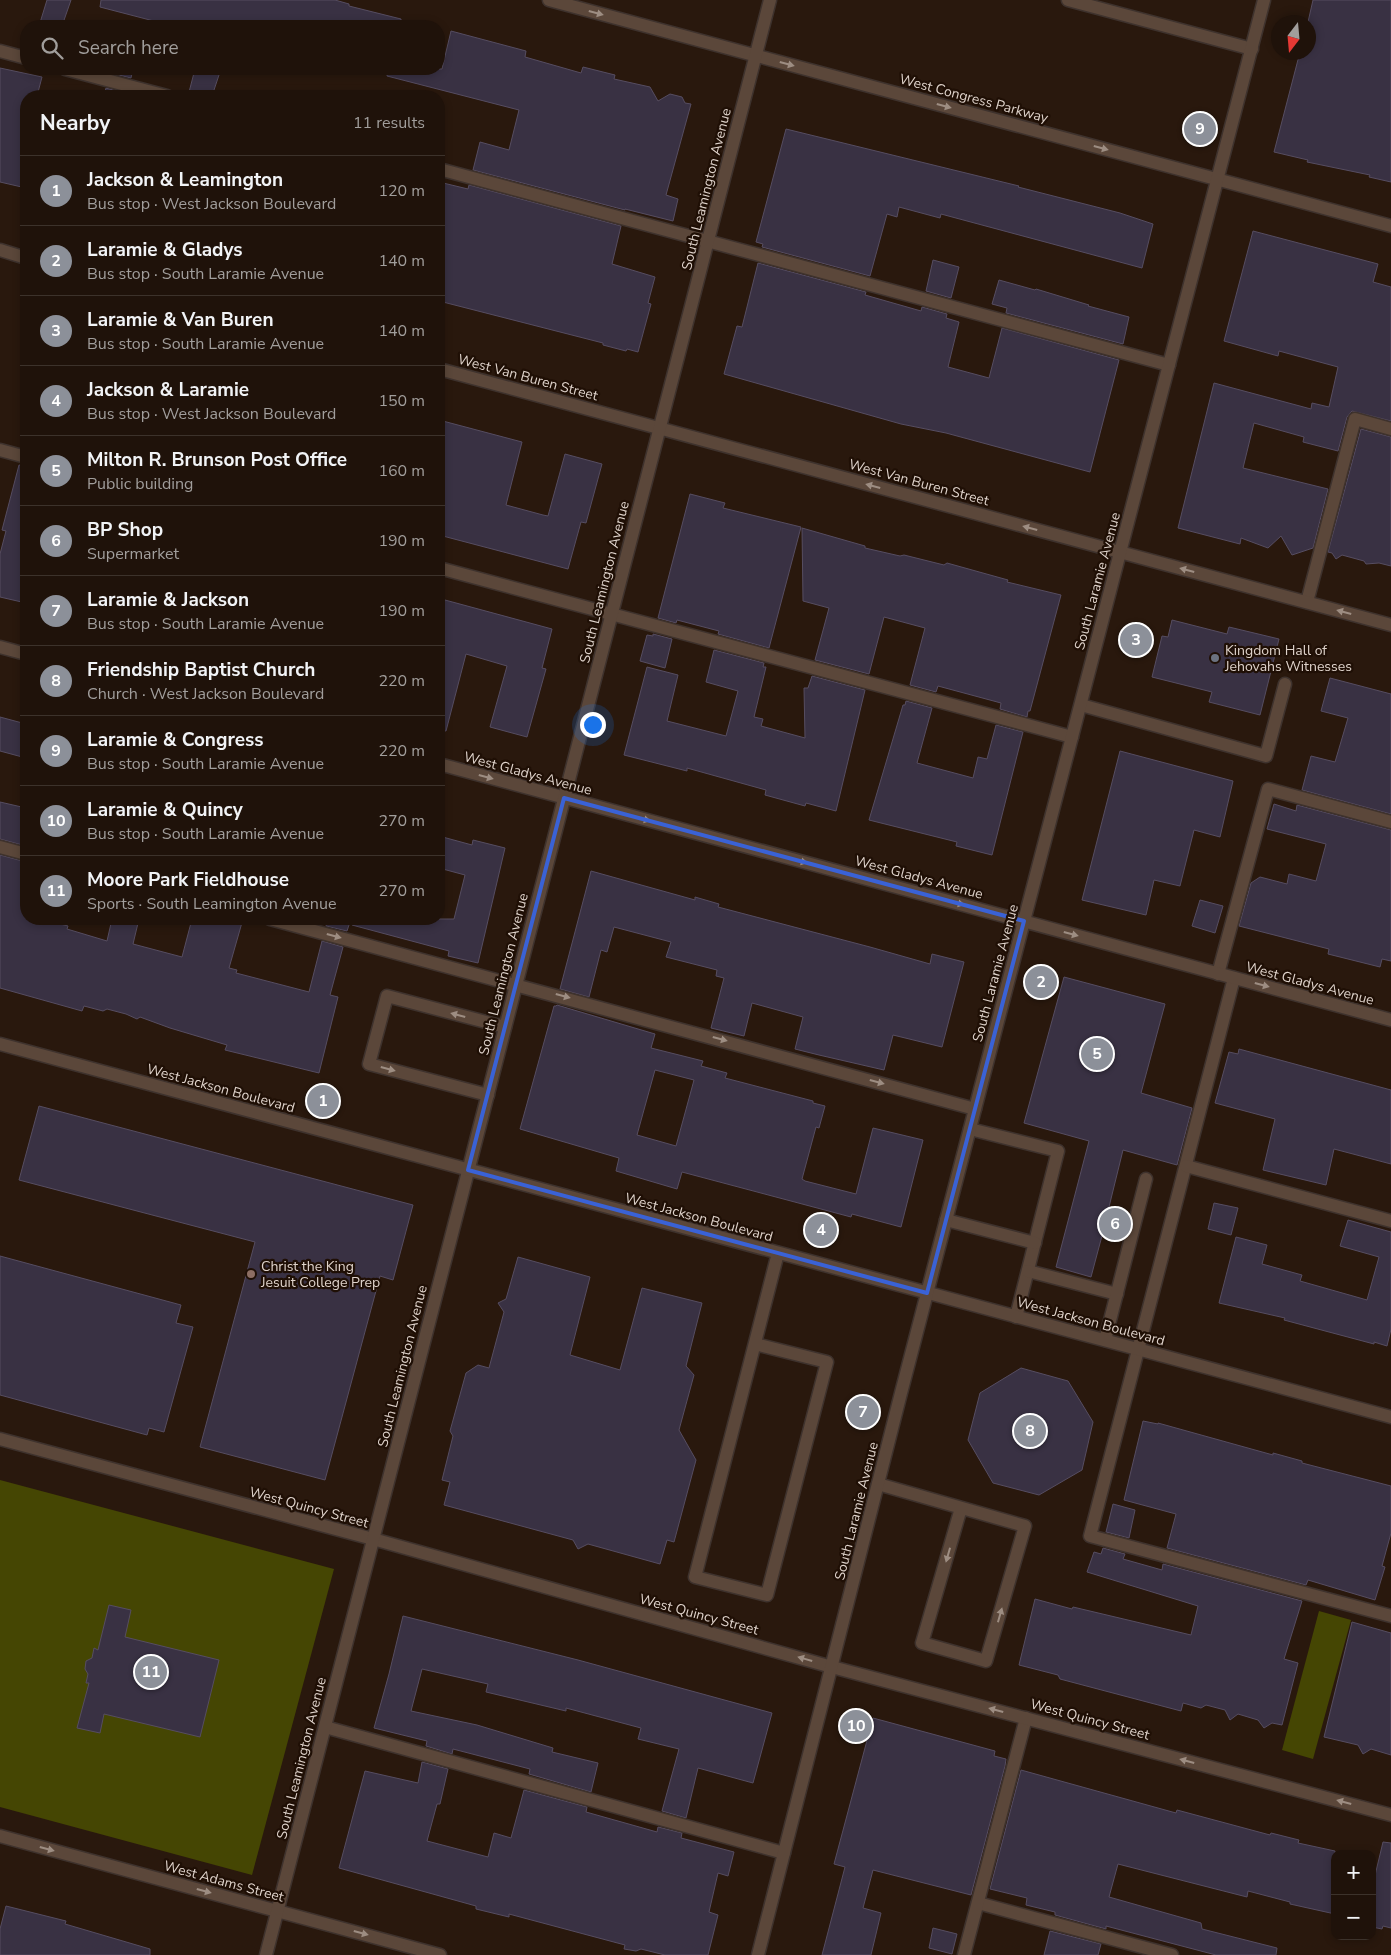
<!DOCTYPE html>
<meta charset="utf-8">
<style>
:root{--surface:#1f120a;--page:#2c2018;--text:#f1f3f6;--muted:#a19e9c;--line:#3c322b;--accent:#8c9099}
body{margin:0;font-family:"Nunito Sans",sans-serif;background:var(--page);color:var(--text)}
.controls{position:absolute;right:15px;bottom:15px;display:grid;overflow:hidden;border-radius:10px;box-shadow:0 2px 8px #0003}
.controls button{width:45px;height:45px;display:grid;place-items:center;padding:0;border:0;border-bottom:1px solid var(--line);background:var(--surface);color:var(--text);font:25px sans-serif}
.compass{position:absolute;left:1271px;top:15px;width:45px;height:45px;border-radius:50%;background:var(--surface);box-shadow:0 2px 8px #0003;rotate:196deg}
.you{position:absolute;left:592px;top:724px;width:18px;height:18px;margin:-12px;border:4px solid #fff;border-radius:50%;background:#1a73e8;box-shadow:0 0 0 8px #1a73e833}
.badge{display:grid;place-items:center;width:32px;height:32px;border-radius:50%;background:var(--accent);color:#fff;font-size:16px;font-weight:700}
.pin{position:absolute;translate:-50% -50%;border:2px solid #fff;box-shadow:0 1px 5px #0006}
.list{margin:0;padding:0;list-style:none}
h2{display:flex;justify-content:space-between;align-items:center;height:65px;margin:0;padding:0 20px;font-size:21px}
h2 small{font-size:16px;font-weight:400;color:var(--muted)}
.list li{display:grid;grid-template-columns:32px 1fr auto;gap:15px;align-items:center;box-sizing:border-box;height:70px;padding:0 20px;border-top:1px solid var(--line)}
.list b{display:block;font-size:19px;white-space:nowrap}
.list p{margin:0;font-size:16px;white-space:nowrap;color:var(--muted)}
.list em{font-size:16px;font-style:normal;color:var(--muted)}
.icon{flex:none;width:28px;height:28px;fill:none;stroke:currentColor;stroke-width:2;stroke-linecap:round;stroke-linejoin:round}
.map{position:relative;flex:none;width:1391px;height:1955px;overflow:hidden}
.search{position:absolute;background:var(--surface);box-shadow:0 2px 8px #0003;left:20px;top:20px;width:425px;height:55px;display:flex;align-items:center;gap:12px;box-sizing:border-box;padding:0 18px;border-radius:20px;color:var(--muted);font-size:19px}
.panel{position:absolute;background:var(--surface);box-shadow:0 2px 8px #0003;left:20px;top:90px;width:425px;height:835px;border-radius:20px}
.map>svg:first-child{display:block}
.green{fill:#454603}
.building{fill:#393143;stroke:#564d61;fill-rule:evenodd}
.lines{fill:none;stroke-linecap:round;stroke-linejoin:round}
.service-casing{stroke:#3e322d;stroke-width:15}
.minor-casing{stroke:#3e322d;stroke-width:15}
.tertiary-casing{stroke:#3e322d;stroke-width:15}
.service{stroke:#5b473a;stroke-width:12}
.minor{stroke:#5b473a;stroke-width:12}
.tertiary{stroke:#5b473a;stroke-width:12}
.oneway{fill:#9d8d82}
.marked{fill:none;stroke:#3a62d6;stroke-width:4;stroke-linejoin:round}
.worship-dot{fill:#6b7280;stroke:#1f0f05;stroke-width:2}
.education-dot{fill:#8d6e63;stroke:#1f0f05;stroke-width:2}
.labels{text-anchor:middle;stroke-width:4.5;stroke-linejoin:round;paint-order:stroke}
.street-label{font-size:14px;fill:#dfd3cb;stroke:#1f0f05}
.poi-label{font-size:14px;fill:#dfd3cb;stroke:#1f0f05;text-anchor:start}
</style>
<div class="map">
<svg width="1391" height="1955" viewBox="0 0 1391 1955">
<rect width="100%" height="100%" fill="#29180d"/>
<g class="green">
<polygon points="0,1480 334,1569 252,1875 0,1807"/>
<polygon points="1319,1611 1351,1620 1313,1759 1282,1750"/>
</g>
<g class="building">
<polygon points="47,0 71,0 62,26 39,26"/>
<polygon points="101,0 335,0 349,4 349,6 401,19 401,26 173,26 100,7"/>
<polygon points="1313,0 1391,0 1391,182 1369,177 1370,175 1307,162 1308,160 1274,152 1300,52 1308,52 1308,22"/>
<polygon points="451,31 526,51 525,57 581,73 583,67 615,75 614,79 650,87 658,101 670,94 682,97 685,103 691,104 666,195 678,199 673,221 625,209 625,210 473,170 480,142 509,150 519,110 387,76 388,69 442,69"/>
<polygon points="0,68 42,77 37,96 26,96 26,188 0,182"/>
<polygon points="112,69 133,69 131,78 111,73"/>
<polygon points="195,69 221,69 212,96 188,96"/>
<polygon points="106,88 127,94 126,96 104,96"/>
<polygon points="786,129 1019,186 1018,187 1120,213 1153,224 1142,268 941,214 940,218 899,207 897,217 887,214 870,276 762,247 763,244 756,242"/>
<polygon points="439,182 468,189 469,185 621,226 612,264 655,277 648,303 651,304 638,352 627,349 626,351 603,345 603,343 439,301"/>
<polygon points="1253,231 1378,264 1373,282 1391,287 1391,421 1352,411 1347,417 1338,451 1303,442 1304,437 1254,423 1243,468 1328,489 1313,548 1292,555 1281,536 1268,548 1241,538 1240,544 1178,528 1214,383 1311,409 1312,403 1329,407 1338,367 1279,351 1278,356 1224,341"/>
<polygon points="933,260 959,267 951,298 926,291"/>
<polygon points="758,263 866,292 865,295 921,311 922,307 947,314 946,318 959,322 948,367 989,378 1002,328 1119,360 1090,472 946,433 901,424 724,374 737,326 742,327"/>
<polygon points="999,280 1035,290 1036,289 1089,305 1088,306 1129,317 1123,344 1006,313 1007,308 992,304"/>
<polygon points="439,420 522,442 506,505 543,515 548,516 565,454 602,464 586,523 581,522 568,569 439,535"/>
<polygon points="1361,429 1391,437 1391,566 1379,563 1366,564 1364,561 1342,555 1336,559 1332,553 1328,552"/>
<polygon points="19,465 26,466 26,603 0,597 0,554 6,531 2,530"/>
<polygon points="690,494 725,503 723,508 801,527 769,648 718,634 719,631 677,620 676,623 658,618"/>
<polygon points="802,528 865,546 865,548 900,556 904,555 944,565 947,563 1008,580 1007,582 1061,595 1030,711 1028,711 1027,717 1000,709 1001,703 938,686 936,692 910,685 925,628 884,617 869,674 815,660 829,608 803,601"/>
<polygon points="445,600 552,629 542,668 546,669 527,737 490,727 507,666 466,654 446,731 439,730 439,623"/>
<polygon points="1172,620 1227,634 1229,627 1279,639 1260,715 1209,702 1212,692 1152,677 1162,636 1168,637"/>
<polygon points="653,634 672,639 665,668 640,661 647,635 653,636"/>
<polygon points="714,650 764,663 763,667 766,667 754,717 763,719 761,726 805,738 804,688 808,688 812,676 865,690 836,811 806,803 805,806 765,795 766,790 687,768 687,771 624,755 647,667 678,675 667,721 726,736 738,691 706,682"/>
<polygon points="1330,678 1391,694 1391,814 1302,790 1311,756 1335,762 1348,718 1321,711"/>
<polygon points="906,701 932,708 917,763 973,778 978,757 987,759 996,725 1023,732 992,855 956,846 957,842 869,820 903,705 905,705"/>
<polygon points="0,717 26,724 26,758 0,751"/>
<polygon points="1120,751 1233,781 1220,837 1194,830 1180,886 1154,880 1146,915 1082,900"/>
<polygon points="0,802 26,808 26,846 0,839"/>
<polygon points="1274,804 1296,811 1297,805 1391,830 1391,961 1382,959 1380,967 1328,954 1329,949 1239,926 1251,883 1260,877 1287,884 1289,874 1316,881 1326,844 1267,829"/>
<polygon points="439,836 472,845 473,840 505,848 478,963 448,956 449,951 352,925 353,919 454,919 465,875 439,868"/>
<polygon points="0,855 26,862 26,919 41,919 68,926 67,929 107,941 112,919 139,919 133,944 182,957 192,919 243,919 229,968 237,970 236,973 309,992 322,941 343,947 330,995 338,997 319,1073 225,1050 227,1045 170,1028 140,1017 137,1019 126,1014 107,1009 103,1011 84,1006 82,1011 0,988"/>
<polygon points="591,871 695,900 695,897 719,904 718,907 870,947 930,964 932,954 964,962 942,1047 893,1035 884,1070 819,1055 795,1049 803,1017 752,1003 744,1036 711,1028 724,978 716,976 717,970 666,957 671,942 614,927 607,952 601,950 589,997 560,989"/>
<polygon points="1200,900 1223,906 1215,933 1192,926"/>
<polygon points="328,919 351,919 347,931 326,926"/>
<polygon points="1064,977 1165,1004 1141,1093 1192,1108 1177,1165 1123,1150 1108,1211 1124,1216 1119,1236 1103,1232 1091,1277 1056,1267 1089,1141 1024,1123"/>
<path d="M557,1005L655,1034L651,1048L703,1061L701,1066L727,1073L725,1078L813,1101V1103L825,1106L819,1128L816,1127L802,1179L805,1181L856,1194L873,1128L923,1140L901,1227L852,1214L851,1217L682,1172L677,1189L616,1171L619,1158L520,1129L554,1006H556ZM655,1070L694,1080L676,1146L637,1135Z"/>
<polygon points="1239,1049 1391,1090 1391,1164 1334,1149 1326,1185 1263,1170 1275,1119 1215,1103 1229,1052 1238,1054"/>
<polygon points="39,1106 413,1205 393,1280 380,1276 325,1480 200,1447 255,1242 19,1180"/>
<polygon points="1214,1203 1238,1208 1231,1235 1208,1229"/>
<polygon points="1348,1220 1391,1232 1391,1329 1387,1346 1374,1342 1374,1344 1284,1320 1285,1318 1219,1303 1236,1237 1267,1245 1262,1264 1302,1275 1300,1281 1367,1300 1379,1257 1340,1246"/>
<polygon points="0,1256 181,1305 176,1323 193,1327 164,1432 149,1428 147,1435 0,1395"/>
<polygon points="518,1257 590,1277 570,1355 620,1370 642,1288 702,1303 686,1366 694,1375 679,1430 696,1460 674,1542 667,1540 660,1564 588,1544 578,1549 573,1540 444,1505 450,1482 442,1480 453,1436 450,1431 466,1373 478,1365 489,1368 504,1312 498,1303 506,1299"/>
<polygon points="1021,1368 1068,1381 1093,1422 1082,1470 1039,1495 993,1483 968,1440 980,1393"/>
<polygon points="1143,1421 1158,1424 1158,1423 1273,1455 1273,1453 1302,1461 1302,1463 1391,1486 1391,1533 1382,1566 1385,1567 1375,1600 1308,1580 1306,1585 1167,1548 1176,1514 1124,1500"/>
<polygon points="1113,1504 1135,1510 1129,1538 1106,1532"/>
<polygon points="1103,1548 1125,1554 1123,1559 1162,1570 1163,1564 1302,1601 1284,1659 1298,1663 1282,1725 1272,1723 1264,1728 1258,1720 1238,1714 1230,1720 1225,1710 1206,1705 1201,1708 1183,1703 1181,1711 1060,1679 1058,1675 1019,1665 1035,1599 1072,1609 1073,1607 1191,1635 1198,1606 1087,1572 1094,1552 1101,1554"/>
<polygon points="109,1605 131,1610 125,1637 219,1660 200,1737 104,1714 100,1733 77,1728 89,1683 86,1683 88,1674 85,1669 86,1661 92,1658 94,1648 98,1650"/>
<polygon points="403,1616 578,1660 772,1713 753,1783 698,1768 686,1818 662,1811 679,1749 638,1739 641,1728 566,1708 566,1711 486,1692 488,1684 422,1669 411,1711 477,1725 553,1748 552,1752 598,1763 591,1792 529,1774 530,1769 453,1749 452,1754 426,1746 427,1741 374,1728 389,1674"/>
<polygon points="1352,1622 1391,1633 1391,1755 1371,1749 1363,1754 1358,1745 1324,1737"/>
<polygon points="873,1718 995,1751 994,1756 1006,1759 1005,1766 971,1895 873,1870 863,1908 881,1913 871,1955 822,1955 845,1867 834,1864"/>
<polygon points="422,1762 448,1769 440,1804 437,1804 427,1841 488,1857 494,1833 511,1838 524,1790 587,1807 586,1812 657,1832 658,1827 682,1833 681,1838 734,1852 728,1876 718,1873 709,1912 718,1915 708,1955 665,1955 641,1949 636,1951 624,1949 625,1945 509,1914 509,1917 476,1909 476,1906 339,1868 365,1771 418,1783"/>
<polygon points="1021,1770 1176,1813 1177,1810 1270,1835 1271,1833 1299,1840 1298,1843 1335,1851 1335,1914 1290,1904 1290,1902 1248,1891 1247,1897 1118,1864 1109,1897 1201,1923 1202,1929 1277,1948 1276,1955 1216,1955 1106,1926 1106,1929 1055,1915 1055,1912 1026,1905 1027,1898 990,1889"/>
<polygon points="1383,1842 1391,1843 1391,1928 1383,1926 1382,1929 1372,1927 1372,1888"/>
<polygon points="6,1906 66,1921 65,1924 150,1949 150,1955 0,1955 0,1929"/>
<polygon points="933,1928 957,1934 952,1954 929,1948"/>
<polygon points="1050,1931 1101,1944 1098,1955 1044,1955"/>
</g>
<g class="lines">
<g class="service-casing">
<g id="service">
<polyline points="1068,0 1252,49"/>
<polyline points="0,51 26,58"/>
<polyline points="65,69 167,96"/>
<polyline points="439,169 1169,365"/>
<polyline points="0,450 26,457"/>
<polyline points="439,568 1072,737"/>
<polyline points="1307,602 1355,419 1391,429"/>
<polyline points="1081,705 1266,756 1285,684"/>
<polyline points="0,847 26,854"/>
<polyline points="270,919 975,1109"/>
<polyline points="1218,974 1268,789 1391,822"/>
<polyline points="1234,978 1090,1536 1391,1616"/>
<polyline points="488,1095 369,1064 387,996 505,1027"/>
<polyline points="970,1129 1058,1151 1016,1317"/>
<polyline points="1186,1166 1391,1221"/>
<polyline points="946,1220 1035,1243"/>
<polyline points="1028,1271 1117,1294"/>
<polyline points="1105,1340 1146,1179"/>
<polyline points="755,1344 827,1362 767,1595 695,1577 778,1253"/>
<polyline points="878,1484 1025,1526 986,1661 922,1643 961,1508"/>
<polyline points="325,1727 784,1853"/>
<polyline points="978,1903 1172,1955"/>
<polyline points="964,1955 1026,1718"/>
</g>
</g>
<g class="minor-casing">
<g id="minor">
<polyline points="549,0 1391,226"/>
<polyline points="0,250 26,258"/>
<polyline points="439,369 1391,625"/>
<polyline points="0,647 26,654"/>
<polyline points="439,764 1391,1020"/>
<polyline points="0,1439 373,1539 832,1667 1391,1815"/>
<polyline points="0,1836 440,1955"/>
<polyline points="266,1955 770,0"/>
</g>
</g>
<g class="tertiary-casing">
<g id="tertiary">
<polyline points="0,1044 1391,1417"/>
<polyline points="758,1955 901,1393 1264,0"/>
</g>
</g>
<use href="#service" class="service"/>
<use href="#minor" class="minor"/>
<use href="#tertiary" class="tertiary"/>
</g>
<defs><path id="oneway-solid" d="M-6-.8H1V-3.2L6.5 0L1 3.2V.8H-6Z" transform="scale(1.25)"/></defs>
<g class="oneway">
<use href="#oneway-solid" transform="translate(596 13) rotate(15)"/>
<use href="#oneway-solid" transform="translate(787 64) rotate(15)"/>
<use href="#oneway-solid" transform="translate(944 106) rotate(15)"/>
<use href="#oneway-solid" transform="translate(1101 148) rotate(15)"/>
<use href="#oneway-solid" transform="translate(873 486) rotate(-165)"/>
<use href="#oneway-solid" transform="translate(1030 528) rotate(-165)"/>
<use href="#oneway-solid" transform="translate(1187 570) rotate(-165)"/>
<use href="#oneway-solid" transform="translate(1344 612) rotate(-165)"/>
<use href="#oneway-solid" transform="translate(486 777) rotate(15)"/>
<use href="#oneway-solid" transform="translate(643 819) rotate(15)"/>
<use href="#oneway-solid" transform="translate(800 861) rotate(15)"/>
<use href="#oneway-solid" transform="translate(957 903) rotate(15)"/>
<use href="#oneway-solid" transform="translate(1071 934) rotate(15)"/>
<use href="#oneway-solid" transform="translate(334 936) rotate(15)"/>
<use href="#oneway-solid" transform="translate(1262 985) rotate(15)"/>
<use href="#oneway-solid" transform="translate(563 996) rotate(15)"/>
<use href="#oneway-solid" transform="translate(458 1015) rotate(-165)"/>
<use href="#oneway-solid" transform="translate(720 1039) rotate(15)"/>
<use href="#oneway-solid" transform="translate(388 1069) rotate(15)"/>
<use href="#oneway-solid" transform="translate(877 1082) rotate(15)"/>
<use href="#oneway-solid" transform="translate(948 1555) rotate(106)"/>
<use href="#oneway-solid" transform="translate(1000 1615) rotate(-74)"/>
<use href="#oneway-solid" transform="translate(805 1659) rotate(-164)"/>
<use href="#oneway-solid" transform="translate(996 1710) rotate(-165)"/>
<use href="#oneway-solid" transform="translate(1187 1761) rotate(-165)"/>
<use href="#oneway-solid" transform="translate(1344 1802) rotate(-165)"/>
<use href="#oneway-solid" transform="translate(47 1849) rotate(15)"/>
<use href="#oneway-solid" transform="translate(204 1891) rotate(15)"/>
<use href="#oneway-solid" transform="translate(361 1933) rotate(15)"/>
</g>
<path class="marked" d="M564,798L1024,921L927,1293L468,1170Z"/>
<circle class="worship-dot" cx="1215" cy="658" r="5"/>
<circle class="education-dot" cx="251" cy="1274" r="5"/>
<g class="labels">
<g class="street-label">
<text transform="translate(974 98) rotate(15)" y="5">West Congress Parkway</text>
<text transform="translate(706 189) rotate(-76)" y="5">South Leamington Avenue</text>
<text transform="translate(528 377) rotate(15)" y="5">West Van Buren Street</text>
<text transform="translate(919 482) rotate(15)" y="5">West Van Buren Street</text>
<text transform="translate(1097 581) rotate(-75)" y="5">South Laramie Avenue</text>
<text transform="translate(604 582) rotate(-76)" y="5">South Leamington Avenue</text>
<text transform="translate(528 773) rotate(15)" y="5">West Gladys Avenue</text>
<text transform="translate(919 877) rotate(15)" y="5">West Gladys Avenue</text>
<text transform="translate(995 973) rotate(-75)" y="5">South Laramie Avenue</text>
<text transform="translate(503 974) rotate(-76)" y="5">South Leamington Avenue</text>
<text transform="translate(1310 983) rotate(15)" y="5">West Gladys Avenue</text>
<text transform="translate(221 1088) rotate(15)" y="5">West Jackson Boulevard</text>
<text transform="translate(699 1217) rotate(15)" y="5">West Jackson Boulevard</text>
<text transform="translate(1091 1321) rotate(15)" y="5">West Jackson Boulevard</text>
<text transform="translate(402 1366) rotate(-76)" y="5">South Leamington Avenue</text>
<text transform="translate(309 1507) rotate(15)" y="5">West Quincy Street</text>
<text transform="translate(856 1511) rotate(-76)" y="5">South Laramie Avenue</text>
<text transform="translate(699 1614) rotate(15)" y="5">West Quincy Street</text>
<text transform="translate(1090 1719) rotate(15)" y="5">West Quincy Street</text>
<text transform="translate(301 1758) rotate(-76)" y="5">South Leamington Avenue</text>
<text transform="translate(224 1881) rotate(15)" y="5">West Adams Street</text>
</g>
<g class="poi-label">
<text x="1225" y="655">Kingdom Hall of<tspan x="1225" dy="16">Jehovahs Witnesses</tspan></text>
<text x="261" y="1271">Christ the King<tspan x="261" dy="16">Jesuit College Prep</tspan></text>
</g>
</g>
</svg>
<div class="controls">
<button>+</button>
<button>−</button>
</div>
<svg class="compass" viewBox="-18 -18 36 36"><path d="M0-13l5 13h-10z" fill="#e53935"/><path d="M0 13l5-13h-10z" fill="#a19e9c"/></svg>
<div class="you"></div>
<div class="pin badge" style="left:323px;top:1101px">1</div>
<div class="pin badge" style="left:1041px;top:982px">2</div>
<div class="pin badge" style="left:1136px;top:640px">3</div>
<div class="pin badge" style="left:821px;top:1230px">4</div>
<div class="pin badge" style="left:1097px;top:1054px">5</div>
<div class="pin badge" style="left:1115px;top:1224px">6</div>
<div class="pin badge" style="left:863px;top:1412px">7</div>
<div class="pin badge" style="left:1030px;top:1431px">8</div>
<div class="pin badge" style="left:1200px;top:129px">9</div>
<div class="pin badge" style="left:856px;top:1726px">10</div>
<div class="pin badge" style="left:151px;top:1672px">11</div>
<div class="search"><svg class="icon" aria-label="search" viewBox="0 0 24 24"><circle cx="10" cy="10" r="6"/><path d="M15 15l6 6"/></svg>Search here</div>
<section class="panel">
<h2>Nearby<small>11 results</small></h2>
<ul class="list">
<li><span class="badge">1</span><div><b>Jackson &amp; Leamington</b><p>Bus stop · West Jackson Boulevard</p></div><em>120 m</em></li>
<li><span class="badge">2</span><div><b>Laramie &amp; Gladys</b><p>Bus stop · South Laramie Avenue</p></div><em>140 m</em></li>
<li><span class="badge">3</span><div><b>Laramie &amp; Van Buren</b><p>Bus stop · South Laramie Avenue</p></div><em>140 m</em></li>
<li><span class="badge">4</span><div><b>Jackson &amp; Laramie</b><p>Bus stop · West Jackson Boulevard</p></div><em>150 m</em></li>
<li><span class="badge">5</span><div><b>Milton R. Brunson Post Office</b><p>Public building</p></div><em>160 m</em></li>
<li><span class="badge">6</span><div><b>BP Shop</b><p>Supermarket</p></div><em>190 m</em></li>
<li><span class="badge">7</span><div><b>Laramie &amp; Jackson</b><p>Bus stop · South Laramie Avenue</p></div><em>190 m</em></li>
<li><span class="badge">8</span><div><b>Friendship Baptist Church</b><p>Church · West Jackson Boulevard</p></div><em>220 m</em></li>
<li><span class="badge">9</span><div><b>Laramie &amp; Congress</b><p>Bus stop · South Laramie Avenue</p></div><em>220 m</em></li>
<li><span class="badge">10</span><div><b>Laramie &amp; Quincy</b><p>Bus stop · South Laramie Avenue</p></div><em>270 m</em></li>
<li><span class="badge">11</span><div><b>Moore Park Fieldhouse</b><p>Sports · South Leamington Avenue</p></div><em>270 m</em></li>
</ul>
</section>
</div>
